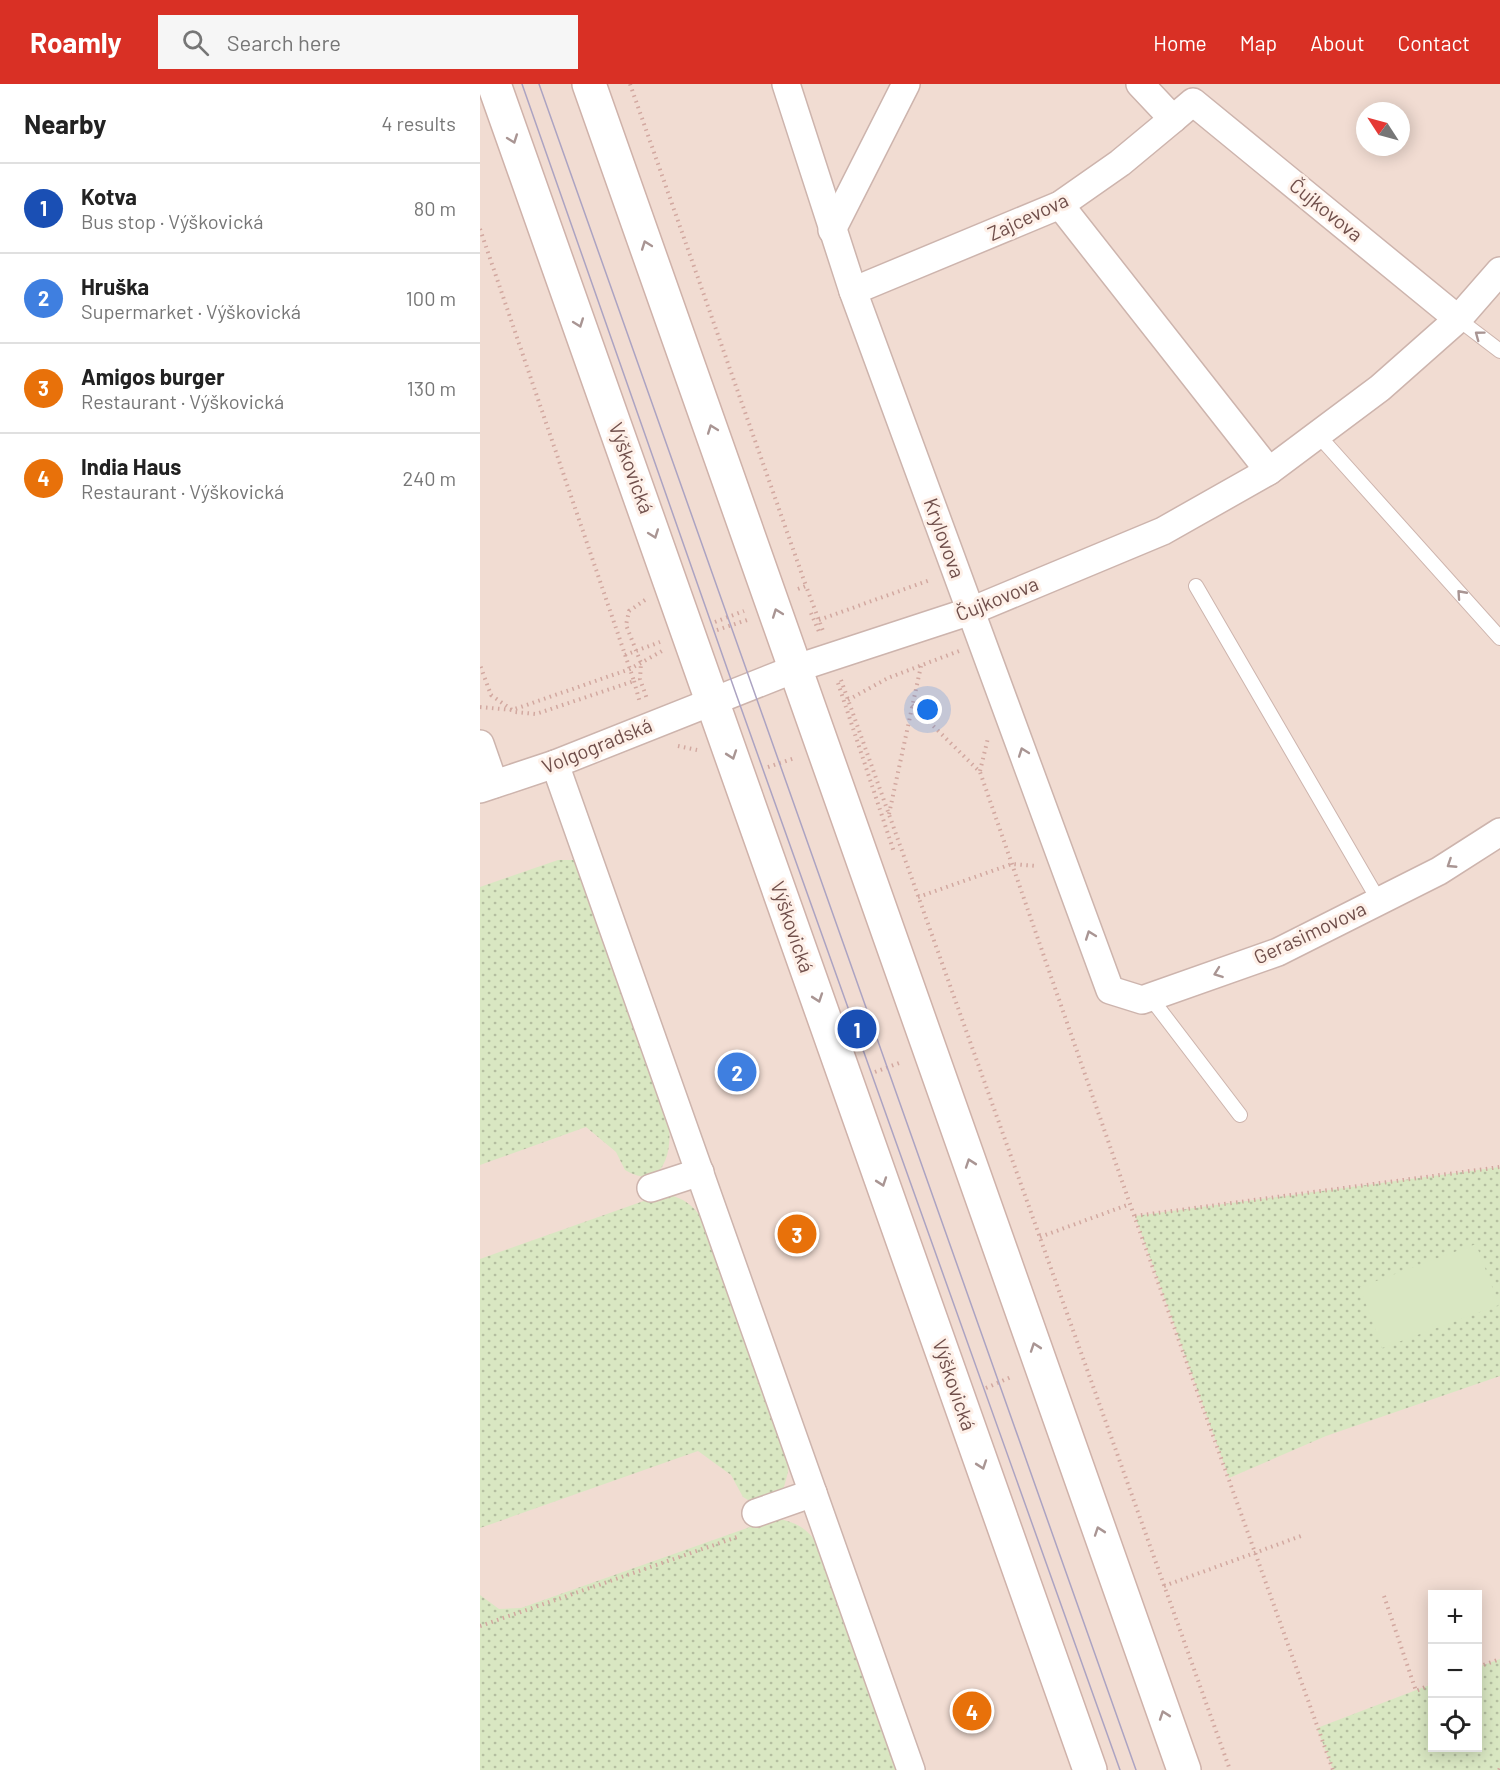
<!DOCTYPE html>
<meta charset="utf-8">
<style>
:root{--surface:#fff;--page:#f6f6f6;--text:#222;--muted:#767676;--line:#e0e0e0;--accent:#d93025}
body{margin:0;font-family:Barlow,sans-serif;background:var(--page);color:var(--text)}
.controls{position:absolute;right:18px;bottom:18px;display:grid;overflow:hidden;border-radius:0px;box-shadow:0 3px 15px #0003}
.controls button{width:54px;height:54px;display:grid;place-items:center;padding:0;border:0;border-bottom:2px solid var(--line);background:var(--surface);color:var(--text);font:30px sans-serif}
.compass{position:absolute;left:876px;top:18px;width:54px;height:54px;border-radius:50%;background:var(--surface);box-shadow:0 3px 15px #0003;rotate:306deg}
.you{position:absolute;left:448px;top:626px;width:21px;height:21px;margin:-15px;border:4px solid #fff;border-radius:50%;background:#1a73e8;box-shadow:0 0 0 9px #1a73e833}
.badge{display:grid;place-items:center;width:39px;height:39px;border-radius:50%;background:var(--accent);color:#fff;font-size:20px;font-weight:700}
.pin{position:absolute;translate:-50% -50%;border:3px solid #fff;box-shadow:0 2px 6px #0006}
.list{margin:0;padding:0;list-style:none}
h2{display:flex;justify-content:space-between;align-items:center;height:78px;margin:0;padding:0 24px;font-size:26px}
h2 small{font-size:20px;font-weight:400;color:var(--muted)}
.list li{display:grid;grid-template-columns:39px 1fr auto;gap:18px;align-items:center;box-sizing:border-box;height:90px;padding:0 24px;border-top:2px solid var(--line)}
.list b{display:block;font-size:22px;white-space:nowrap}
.list p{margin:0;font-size:20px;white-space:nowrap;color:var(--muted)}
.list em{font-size:20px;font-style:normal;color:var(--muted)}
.icon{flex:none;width:33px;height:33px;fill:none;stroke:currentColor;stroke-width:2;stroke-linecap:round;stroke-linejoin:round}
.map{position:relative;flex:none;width:1020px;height:1686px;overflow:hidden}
header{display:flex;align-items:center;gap:36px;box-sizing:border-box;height:84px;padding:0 30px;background:var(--accent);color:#fff}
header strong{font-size:28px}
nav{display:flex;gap:33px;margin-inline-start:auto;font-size:21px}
.search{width:420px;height:54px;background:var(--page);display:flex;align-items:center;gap:15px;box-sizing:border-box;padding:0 21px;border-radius:0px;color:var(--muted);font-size:22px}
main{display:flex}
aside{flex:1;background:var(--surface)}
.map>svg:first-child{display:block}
.residential{fill:#f1dcd2;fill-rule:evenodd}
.grass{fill:url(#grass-dots)}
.pitch{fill:#d9e7c2}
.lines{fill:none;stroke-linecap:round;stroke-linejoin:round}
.lane-casing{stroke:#cdb4ad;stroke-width:16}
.street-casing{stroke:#cdb4ad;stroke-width:30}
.secondary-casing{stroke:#cfb2aa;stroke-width:36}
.path{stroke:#d2a8a0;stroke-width:4;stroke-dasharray:1.5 4.5;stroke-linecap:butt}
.lane{stroke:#fff;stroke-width:14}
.street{stroke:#fff;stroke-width:27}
.secondary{stroke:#fff;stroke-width:33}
.tram{stroke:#aca3c2;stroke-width:1.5}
.oneway{stroke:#a99593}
.labels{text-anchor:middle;stroke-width:6;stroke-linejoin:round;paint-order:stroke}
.street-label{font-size:20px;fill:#704f4b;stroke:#fef0e8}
</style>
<header>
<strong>Roamly</strong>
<div class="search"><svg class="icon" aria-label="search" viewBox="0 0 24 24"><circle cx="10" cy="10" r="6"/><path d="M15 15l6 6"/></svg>Search here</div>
<nav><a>Home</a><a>Map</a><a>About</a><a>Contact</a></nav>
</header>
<main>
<aside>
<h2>Nearby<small>4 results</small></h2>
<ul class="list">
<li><span class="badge" style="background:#1a4fb4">1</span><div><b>Kotva</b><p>Bus stop · Výškovická</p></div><em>80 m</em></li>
<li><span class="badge" style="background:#3f7fe0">2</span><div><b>Hruška</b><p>Supermarket · Výškovická</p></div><em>100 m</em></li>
<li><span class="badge" style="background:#e8710a">3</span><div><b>Amigos burger</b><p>Restaurant · Výškovická</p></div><em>130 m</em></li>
<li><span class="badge" style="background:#e8710a">4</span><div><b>India Haus</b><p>Restaurant · Výškovická</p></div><em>240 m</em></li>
</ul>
</aside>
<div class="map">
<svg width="1020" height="1686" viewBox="0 0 1020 1686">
<defs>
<pattern id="grass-dots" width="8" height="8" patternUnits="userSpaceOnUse" patternTransform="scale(1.5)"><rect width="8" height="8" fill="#d9e7c2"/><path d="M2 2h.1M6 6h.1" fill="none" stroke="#b4bea0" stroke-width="1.8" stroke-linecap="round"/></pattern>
</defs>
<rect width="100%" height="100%" fill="#faece3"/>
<path class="residential" d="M0,0H1020V1686H0ZM885,27H921V63H885ZM952,1510H998V1664H952Z"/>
<g class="grass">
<path d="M78,776H95L189,1042C192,1070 182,1108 145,1086L136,1068L106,1043L0,1081V803Z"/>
<polygon points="1020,1083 1020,1292 846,1352 749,1394 655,1132"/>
<path d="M189,1111C205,1115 212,1121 222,1134L307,1374L308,1388L304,1403L297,1412L273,1419L263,1413L251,1391L218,1367L0,1444V1175L175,1113Z"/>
<path d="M300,1435C317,1439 327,1445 337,1459L416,1686H0V1511L19,1525L41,1524L287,1437Z"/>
<polygon points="1020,1575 1020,1686 853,1686 837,1644 952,1600 952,1664 998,1664 998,1583"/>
</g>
<polygon class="pitch" points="996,1160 1019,1221 902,1264 880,1203"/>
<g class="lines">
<g class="lane-casing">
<g id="lane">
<polyline points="978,235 1020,267"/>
<polyline points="838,351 1020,554"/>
<polyline points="716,502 899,817"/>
<polyline points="670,913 760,1031"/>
</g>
</g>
<g class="street-casing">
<g id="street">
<polyline points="306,0 373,207 630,906 662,916 798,868 959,787 1020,748"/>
<polyline points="693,35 713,18 978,235"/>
<polyline points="580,121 789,387"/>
<polyline points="352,146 426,0"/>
<polyline points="373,207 580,121 640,79 693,35 660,0"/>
<polyline points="0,660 14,700"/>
<polyline points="75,680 431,1686"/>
<polyline points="0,705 75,680 317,584 491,527 683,447 789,387 900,304 978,235 1020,187"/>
<polyline points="171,1104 220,1088"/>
<polyline points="276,1429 333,1409"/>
</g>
</g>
<g class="secondary-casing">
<g id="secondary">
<polyline points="14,0 610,1686"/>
<polyline points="109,0 704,1686"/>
</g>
</g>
<g class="path">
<polyline points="150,0 326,502"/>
<polyline points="0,145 154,597 56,630 35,628 11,611 0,581"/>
<polyline points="318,505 326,502 343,547"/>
<polyline points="165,516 149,527 146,541 161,579 160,595 167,615"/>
<polyline points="331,529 340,550"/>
<polyline points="339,536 450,496"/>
<polyline points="235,538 264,527"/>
<polyline points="237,546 267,536"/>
<polyline points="145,571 180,558"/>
<polyline points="361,596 750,1686"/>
<polyline points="154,597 160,619"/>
<polyline points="358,599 414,768"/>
<polyline points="368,616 408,594 479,567"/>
<polyline points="432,621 500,688 650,1120 853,1686"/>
<polyline points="0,623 32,626 150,585 182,567"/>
<polyline points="198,662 217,666"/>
<polyline points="288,683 315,674"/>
<polyline points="500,687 508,654"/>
<polyline points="409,730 441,582"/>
<polyline points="438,813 532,780 557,782"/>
<polyline points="395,988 419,979 420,982"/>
<polyline points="655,1132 1020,1083"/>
<polyline points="560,1153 650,1120"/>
<polyline points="506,1304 531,1293"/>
<polyline points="684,1502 821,1452"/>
<polyline points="904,1512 936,1607 952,1600"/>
<polyline points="0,1542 260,1452"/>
<polyline points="998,1583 1020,1575"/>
<polyline points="1019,1686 1020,1684"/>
</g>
<use href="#lane" class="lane"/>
<use href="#street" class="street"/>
<use href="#secondary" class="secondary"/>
<g class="tram">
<polyline points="42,0 255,607 640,1686"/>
<polyline points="59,0 656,1686"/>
</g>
</g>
<defs><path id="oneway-chevron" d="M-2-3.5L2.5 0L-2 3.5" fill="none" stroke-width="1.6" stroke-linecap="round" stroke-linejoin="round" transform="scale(1.5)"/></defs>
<g class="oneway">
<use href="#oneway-chevron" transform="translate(33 55) rotate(70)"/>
<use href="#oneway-chevron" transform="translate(166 161) rotate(-110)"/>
<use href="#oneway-chevron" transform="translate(99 239) rotate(70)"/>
<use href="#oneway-chevron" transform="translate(999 251) rotate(-143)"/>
<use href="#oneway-chevron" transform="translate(232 345) rotate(-110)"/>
<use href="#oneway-chevron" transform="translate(174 450) rotate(70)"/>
<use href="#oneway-chevron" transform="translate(981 510) rotate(-132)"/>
<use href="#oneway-chevron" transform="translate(297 529) rotate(-110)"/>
<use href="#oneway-chevron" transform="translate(543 668) rotate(-110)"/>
<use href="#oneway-chevron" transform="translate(252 671) rotate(71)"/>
<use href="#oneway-chevron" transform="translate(971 780) rotate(147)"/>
<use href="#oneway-chevron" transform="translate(610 851) rotate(-110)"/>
<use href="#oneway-chevron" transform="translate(738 889) rotate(160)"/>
<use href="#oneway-chevron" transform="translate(338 914) rotate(71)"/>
<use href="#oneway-chevron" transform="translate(490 1079) rotate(-109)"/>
<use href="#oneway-chevron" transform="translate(402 1098) rotate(71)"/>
<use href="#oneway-chevron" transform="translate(555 1263) rotate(-109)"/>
<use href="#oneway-chevron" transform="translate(502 1381) rotate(71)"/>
<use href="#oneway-chevron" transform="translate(619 1447) rotate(-109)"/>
<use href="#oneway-chevron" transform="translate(684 1631) rotate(-109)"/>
</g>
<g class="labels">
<g class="street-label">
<text transform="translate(846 126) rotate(39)" y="7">Čujkovova</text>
<text transform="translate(548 133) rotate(-25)" y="7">Zajcevova</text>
<text transform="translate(151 384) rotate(70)" y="7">Výškovická</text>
<text transform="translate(464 454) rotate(70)" y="7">Krylovova</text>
<text transform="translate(517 515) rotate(-22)" y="7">Čujkovova</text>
<text transform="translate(117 662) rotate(-22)" y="7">Volgogradská</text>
<text transform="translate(312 843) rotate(71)" y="7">Výškovická</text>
<text transform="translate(830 849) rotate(-25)" y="7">Gerasimovova</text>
<text transform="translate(474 1301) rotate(71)" y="7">Výškovická</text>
</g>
</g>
</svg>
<div class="controls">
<button>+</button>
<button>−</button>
<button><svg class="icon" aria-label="locate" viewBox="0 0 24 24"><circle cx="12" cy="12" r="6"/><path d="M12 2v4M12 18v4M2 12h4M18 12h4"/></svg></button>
</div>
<svg class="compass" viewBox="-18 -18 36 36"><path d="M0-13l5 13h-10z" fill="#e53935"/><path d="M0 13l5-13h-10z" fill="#767676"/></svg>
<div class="you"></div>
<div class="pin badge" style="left:377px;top:945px;background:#1a4fb4">1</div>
<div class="pin badge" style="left:257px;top:988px;background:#3f7fe0">2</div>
<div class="pin badge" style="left:317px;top:1150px;background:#e8710a">3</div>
<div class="pin badge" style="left:492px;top:1627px;background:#e8710a">4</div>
</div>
</main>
